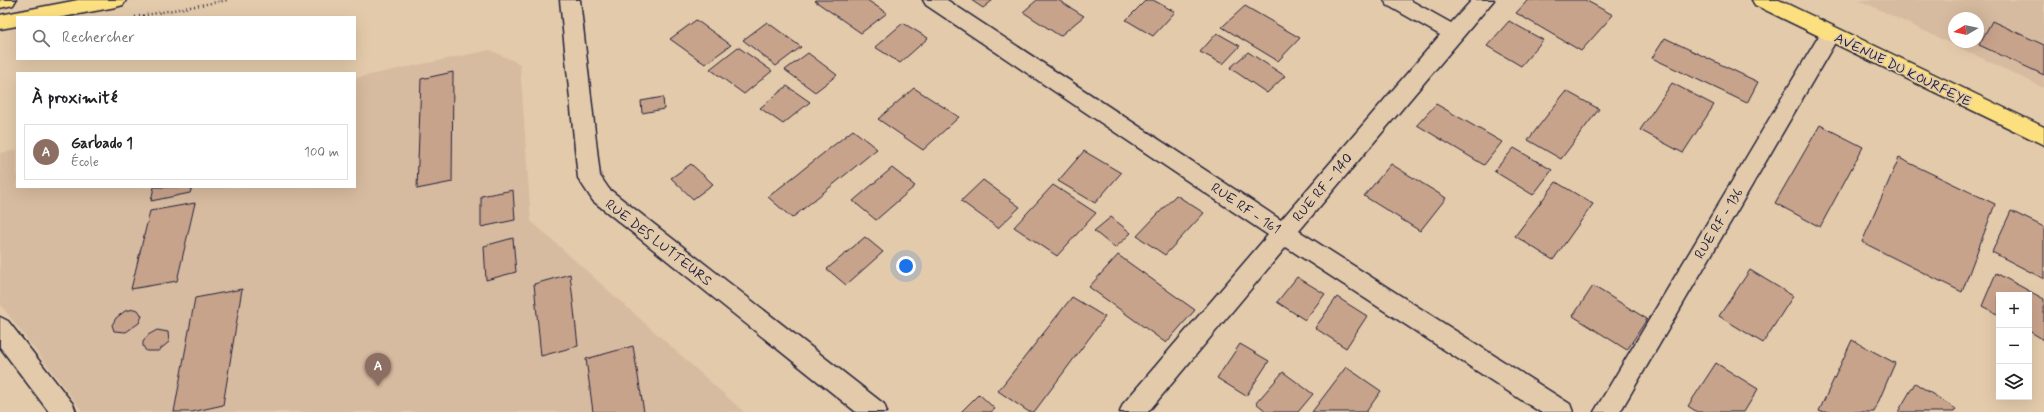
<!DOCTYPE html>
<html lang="fr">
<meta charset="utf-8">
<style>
:root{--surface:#fff;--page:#f2f2f2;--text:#202124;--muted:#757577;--line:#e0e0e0;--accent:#7c3aed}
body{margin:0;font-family:Mynerve,sans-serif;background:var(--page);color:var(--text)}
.controls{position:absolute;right:12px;bottom:12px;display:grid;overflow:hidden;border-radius:0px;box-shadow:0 4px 16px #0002}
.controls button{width:36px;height:36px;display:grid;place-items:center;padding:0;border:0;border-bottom:1px solid var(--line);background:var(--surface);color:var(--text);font:20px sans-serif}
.compass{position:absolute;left:1948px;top:12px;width:36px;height:36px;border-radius:50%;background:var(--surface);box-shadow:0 4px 16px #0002;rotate:261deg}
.you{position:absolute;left:906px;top:266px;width:14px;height:14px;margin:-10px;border:3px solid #fff;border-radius:50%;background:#1a73e8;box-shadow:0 0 0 6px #1a73e833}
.badge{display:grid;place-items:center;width:26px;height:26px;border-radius:50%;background:var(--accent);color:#fff;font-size:13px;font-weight:700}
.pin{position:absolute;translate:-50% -33px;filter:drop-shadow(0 1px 2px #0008)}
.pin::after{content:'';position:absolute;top:21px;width:14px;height:12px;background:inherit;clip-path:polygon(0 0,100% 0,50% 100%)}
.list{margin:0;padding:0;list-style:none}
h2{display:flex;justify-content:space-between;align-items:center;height:52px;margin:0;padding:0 16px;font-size:17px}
h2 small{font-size:13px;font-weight:400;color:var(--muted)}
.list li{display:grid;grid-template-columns:26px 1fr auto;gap:12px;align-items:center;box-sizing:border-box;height:56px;margin:0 8px 8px;padding:0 8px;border:1px solid var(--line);border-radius:0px}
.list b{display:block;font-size:15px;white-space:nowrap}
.list p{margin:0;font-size:13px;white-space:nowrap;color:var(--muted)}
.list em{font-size:13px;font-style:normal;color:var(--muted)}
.icon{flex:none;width:22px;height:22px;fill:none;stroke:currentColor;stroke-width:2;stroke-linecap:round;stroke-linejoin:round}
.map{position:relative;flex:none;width:2044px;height:412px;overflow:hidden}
.search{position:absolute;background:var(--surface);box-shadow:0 4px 16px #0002;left:16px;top:16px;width:340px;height:44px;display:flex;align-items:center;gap:10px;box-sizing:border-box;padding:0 14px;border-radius:0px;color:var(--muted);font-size:15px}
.panel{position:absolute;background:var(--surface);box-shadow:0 4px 16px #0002;left:16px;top:72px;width:340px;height:116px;border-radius:0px}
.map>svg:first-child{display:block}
.built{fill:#d7bba0;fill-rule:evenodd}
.building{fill:#c8a38c;stroke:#22223b}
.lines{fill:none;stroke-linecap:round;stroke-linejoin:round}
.street-casing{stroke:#22223b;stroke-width:3}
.primary-casing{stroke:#22223b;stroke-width:3}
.path{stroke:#22223b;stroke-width:2.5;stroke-dasharray:1 3;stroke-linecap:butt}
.street{fill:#e3caab;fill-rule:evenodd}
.primary{fill:#fce080;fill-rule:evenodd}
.labels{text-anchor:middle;stroke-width:3.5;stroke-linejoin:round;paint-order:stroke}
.street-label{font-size:14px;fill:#22223b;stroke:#e3caab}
</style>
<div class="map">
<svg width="2044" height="412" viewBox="0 0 2044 412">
<rect width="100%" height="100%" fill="#e3caab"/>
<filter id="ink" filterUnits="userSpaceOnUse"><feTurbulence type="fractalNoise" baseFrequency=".025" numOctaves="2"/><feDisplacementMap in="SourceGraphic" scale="8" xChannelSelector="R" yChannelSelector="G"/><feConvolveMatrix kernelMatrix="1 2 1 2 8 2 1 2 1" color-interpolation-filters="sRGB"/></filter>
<g filter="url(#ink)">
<g class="built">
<path d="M1859,0H2044V88ZM1954,18H1978V42H1954Z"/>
<polygon points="490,50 520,64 531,221 744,412 83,412 0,304 0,153 17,150 17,187 355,187 355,78"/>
</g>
<g class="building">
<polygon points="816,0 867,0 887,13 861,33 815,1"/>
<polygon points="971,0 993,0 983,8"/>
<polygon points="1037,0 1058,0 1084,16 1060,36 1023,12"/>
<polygon points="1146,0 1153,0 1175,12 1153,36 1126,20"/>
<polygon points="1528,0 1585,0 1613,15 1581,51 1516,13"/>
<polygon points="1245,6 1300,38 1278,61 1222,27"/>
<polygon points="696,20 731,45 705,64 670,39"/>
<polygon points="1509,21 1543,40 1521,66 1487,46"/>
<polygon points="1992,21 2044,45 2044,75 1979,45"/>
<polygon points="767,22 801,47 776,66 743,40"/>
<polygon points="903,23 928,38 900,63 875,47"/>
<polygon points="1217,33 1240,46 1223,64 1200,52"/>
<polygon points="1665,38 1758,82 1747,103 1652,58"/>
<polygon points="738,47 772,71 744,94 710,69"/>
<polygon points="1248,52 1285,76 1267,93 1230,68"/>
<polygon points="808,53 837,75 815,92 785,70"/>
<polygon points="453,72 452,182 417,189 421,79"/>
<polygon points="1672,83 1714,105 1683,153 1640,130"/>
<polygon points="787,86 810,102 783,124 760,108"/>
<polygon points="914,88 959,117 923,150 878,119"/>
<polygon points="1566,91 1599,109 1561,159 1528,140"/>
<polygon points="663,97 664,109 642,113 641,101"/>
<polygon points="1436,104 1502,142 1484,165 1417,125"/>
<polygon points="1820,125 1863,147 1820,227 1775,203"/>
<polygon points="853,130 877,149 792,218 768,197"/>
<polygon points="1514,148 1552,170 1533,195 1494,171"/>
<polygon points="1084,151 1121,173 1095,203 1058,181"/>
<polygon points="1899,158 1995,204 1962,292 1862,242"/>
<polygon points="691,164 713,184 693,199 671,178"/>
<polygon points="1391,164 1446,198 1420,231 1364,196"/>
<polygon points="892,168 915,186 876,220 853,201"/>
<polygon points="983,180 1020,207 998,228 961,201"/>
<polygon points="1556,182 1593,204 1553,260 1515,236"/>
<polygon points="1053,185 1096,213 1057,256 1014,227"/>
<polygon points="154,187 192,187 190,193 151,201"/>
<polygon points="513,190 515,220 481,227 481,196"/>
<polygon points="1176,195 1204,213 1165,255 1137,236"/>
<polygon points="195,203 177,281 131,289 150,211"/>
<polygon points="2011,211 2044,227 2044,279 1992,252"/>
<polygon points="1111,217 1131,233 1115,248 1094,231"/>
<polygon points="865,237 883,252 846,285 827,269"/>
<polygon points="513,238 516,272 486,280 484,246"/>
<polygon points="1118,255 1195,310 1166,343 1089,287"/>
<polygon points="1750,270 1793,296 1763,343 1719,316"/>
<polygon points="1996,273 2044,299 2044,340 2029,331 2029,295 1999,295 1999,315 1982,306"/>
<polygon points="570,274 578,346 541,356 534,284"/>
<polygon points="1297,277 1325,294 1305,320 1277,302"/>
<polygon points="1593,286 1647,319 1627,350 1573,316"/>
<polygon points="242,289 223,405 192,412 174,412 195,298"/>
<polygon points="1072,297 1105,317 1034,412 1029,412 998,391"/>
<polygon points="1337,297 1367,316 1346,348 1315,328"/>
<polygon points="134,309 138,310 142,316 139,323 126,332 114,331 112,325 116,318 125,311"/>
<polygon points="157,330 168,332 169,342 158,351 146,351 143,346 143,342 148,335"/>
<polygon points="1852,340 1895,363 1874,412 1821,412 1819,411"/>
<polygon points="1240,344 1269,361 1246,396 1217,378"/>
<polygon points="633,346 644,412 593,412 586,359"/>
<polygon points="1716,363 1758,389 1744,412 1697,412 1688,406"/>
<polygon points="1346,367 1381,391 1366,412 1312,412"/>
<polygon points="1283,372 1313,394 1298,412 1267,412 1256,403"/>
<polygon points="1915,383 1956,409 1954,412 1898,412"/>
<polygon points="979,394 995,409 991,412 961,412"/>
</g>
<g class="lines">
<g class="street-casing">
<g id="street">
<polygon points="560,0 580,0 600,176 609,189 884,404 887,412 856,412 593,201 578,178"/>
<polygon points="923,0 947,0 1281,220 1440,35 1387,5 1384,0 1410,0 1451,23 1472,0 1494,0 1299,231 1570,404 1573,412 1540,412 1286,247 1148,412 1120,412 1123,404 1268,235 926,5"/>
<polygon points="1830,27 1837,29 1840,34 1620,412 1594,412 1823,29"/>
<polygon points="0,317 8,321 73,404 76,412 49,412 0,347"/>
</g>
</g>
<g class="primary-casing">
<g id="primary">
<polygon points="0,0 16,0 13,5 0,8"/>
<polygon points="78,0 126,0 123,5 116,7 63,17 17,17 17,26 0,29 0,15"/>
<polygon points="1752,0 1779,0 2044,127 2044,145 1755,5"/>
</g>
</g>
<polyline class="path" points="135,17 228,0"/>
<use href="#street" class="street"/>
<use href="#primary" class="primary"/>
</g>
</g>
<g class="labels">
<g class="street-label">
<text transform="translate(1903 69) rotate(26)" y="5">AVENUE DU KOURFEYE</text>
<text transform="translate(1322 187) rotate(-50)" y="5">RUE RF - 140</text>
<text transform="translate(1246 208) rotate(34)" y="5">RUE RF - 161</text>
<text transform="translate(1718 223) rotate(-59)" y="5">RUE RF - 136</text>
<text transform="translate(659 242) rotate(38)" y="5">RUE DES LUTTEURS</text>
</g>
</g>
</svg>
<div class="controls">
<button>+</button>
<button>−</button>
<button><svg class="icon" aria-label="layers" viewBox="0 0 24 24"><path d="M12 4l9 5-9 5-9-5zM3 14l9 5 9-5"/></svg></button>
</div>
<svg class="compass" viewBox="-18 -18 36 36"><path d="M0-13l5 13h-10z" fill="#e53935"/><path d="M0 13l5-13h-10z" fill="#757577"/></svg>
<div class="you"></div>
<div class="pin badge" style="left:378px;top:386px;background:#8d6e63">A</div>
<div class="search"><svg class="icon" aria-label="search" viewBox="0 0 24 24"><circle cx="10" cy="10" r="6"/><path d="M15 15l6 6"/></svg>Rechercher</div>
<section class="panel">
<h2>À proximité<small></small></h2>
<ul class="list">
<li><span class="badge" style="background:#8d6e63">A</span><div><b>Garbado 1</b><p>École</p></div><em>100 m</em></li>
</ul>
</section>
</div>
